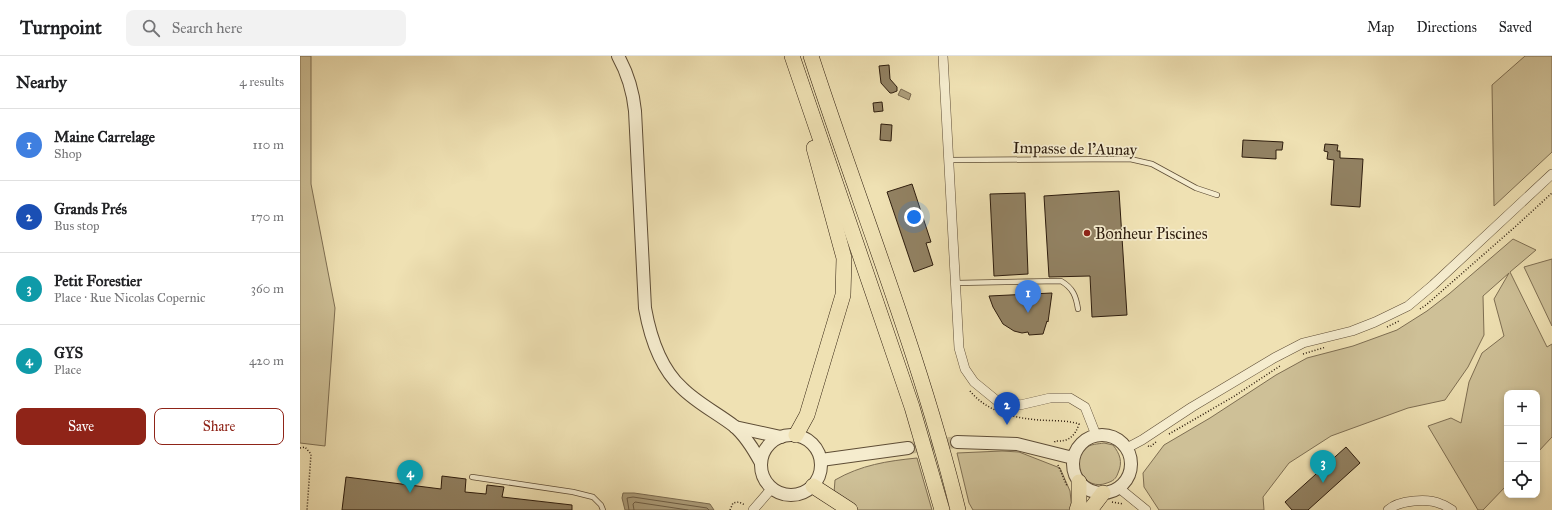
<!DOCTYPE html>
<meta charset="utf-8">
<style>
:root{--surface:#fff;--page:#f2f2f2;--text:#202124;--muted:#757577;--line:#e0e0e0;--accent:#8f2418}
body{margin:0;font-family:"IM FELL Great Primer",serif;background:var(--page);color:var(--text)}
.controls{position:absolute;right:12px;bottom:12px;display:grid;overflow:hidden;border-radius:8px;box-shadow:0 2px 6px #0003}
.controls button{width:36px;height:36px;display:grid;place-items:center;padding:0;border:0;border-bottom:1px solid var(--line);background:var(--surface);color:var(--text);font:20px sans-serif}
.you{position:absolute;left:614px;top:161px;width:14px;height:14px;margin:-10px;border:3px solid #fff;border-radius:50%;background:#1a73e8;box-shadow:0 0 0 6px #1a73e833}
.badge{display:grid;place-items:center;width:26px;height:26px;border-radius:50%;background:var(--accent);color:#fff;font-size:13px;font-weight:700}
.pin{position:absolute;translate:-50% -33px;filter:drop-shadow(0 1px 2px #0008)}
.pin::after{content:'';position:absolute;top:21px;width:14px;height:12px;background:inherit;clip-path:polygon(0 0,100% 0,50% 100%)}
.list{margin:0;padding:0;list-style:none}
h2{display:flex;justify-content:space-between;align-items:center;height:52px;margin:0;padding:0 16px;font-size:17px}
h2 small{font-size:13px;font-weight:400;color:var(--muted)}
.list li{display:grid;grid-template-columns:26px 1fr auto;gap:12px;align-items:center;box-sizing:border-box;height:72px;padding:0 16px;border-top:1px solid var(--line)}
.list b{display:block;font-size:15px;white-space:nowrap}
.list p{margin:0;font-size:13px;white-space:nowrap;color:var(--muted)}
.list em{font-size:13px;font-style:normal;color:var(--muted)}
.actions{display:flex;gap:8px;padding:12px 16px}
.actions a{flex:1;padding:9px 0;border:1px solid var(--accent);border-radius:8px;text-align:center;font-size:14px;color:var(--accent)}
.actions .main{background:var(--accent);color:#fff}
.icon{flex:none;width:22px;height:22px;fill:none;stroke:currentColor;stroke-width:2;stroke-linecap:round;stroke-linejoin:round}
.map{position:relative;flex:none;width:1252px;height:454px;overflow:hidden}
header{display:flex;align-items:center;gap:24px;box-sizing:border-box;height:56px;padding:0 20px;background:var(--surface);border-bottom:1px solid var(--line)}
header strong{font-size:19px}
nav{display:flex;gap:22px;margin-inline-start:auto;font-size:14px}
.search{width:280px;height:36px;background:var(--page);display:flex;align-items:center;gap:10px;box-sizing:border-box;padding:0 14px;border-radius:8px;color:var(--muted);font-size:15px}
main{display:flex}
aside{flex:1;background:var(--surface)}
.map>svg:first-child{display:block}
.green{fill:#cec097;stroke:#7e6e52}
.water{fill:#ad9e7b;stroke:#7a6a4f}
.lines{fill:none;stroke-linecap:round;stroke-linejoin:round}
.shore{stroke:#6d5d44;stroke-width:1}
.building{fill:#928263;stroke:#2d1c0d}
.tertiary-tunnel{stroke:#c8ba92;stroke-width:12;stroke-dasharray:12 6;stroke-linecap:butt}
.service-casing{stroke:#5e4d36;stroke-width:6}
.minor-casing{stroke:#5e4d36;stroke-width:10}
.tertiary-casing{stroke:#5e4d36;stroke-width:14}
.primary-casing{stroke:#2d1c0d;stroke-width:16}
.path{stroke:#2d1c0d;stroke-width:1.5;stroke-dasharray:1 2;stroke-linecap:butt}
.service{stroke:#f5ecce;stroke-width:4.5}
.minor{stroke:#f5ecce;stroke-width:9}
.tertiary{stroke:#f5ecce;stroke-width:12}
.primary{stroke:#efe1b3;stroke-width:15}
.poi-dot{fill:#8f2418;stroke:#f5ecce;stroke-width:1.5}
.labels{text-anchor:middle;stroke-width:3.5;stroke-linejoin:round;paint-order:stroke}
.street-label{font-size:16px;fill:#2d1c0d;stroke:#f5ecce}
.poi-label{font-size:16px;fill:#2d1c0d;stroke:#f5ecce;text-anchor:start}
</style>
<header>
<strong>Turnpoint</strong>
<div class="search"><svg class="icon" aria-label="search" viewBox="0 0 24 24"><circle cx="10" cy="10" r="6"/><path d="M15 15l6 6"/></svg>Search here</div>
<nav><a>Map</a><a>Directions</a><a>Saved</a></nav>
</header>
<main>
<aside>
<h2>Nearby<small>4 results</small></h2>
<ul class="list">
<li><span class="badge" style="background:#3f7fe0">1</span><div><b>Maine Carrelage</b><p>Shop</p></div><em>110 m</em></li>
<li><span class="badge" style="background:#1a4fb4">2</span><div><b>Grands Prés</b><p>Bus stop</p></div><em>170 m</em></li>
<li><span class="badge" style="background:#0f9aa8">3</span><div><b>Petit Forestier</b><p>Place · Rue Nicolas Copernic</p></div><em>360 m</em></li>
<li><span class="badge" style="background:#0f9aa8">4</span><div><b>GYS</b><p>Place</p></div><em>420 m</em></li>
</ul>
<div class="actions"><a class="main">Save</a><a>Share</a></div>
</aside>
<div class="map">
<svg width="1252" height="454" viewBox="0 0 1252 454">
<rect width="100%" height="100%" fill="#efe1b3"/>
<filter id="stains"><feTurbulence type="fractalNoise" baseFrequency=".005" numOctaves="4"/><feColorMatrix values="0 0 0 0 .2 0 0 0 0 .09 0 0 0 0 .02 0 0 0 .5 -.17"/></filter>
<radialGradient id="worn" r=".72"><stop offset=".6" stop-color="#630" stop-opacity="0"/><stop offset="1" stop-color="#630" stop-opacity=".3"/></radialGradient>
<g class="green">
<polygon points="0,0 11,0 11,128 35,252 25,390 0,387"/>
<polygon points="1225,0 1252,0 1252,96 1194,150 1192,29"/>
<polygon points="1213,183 1236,194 1210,216 1247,291 1252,288 1252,381 1237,397 1237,337 1207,337 1207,429 1183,454 1178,454 1128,370 1151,362 1161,367 1169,326 1182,297 1204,280 1194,243 1209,217 1183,240 1184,279 1168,311 1145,344 1108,352 1031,380 989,407 963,441 964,454 859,454 844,431 843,417 864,389 910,362 976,319 1007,302 1053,290 1097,274 1127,255 1149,238"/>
<polygon points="1252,203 1252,270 1224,211"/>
<path d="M804,387L813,389C820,398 823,406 818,417C816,423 813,425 807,427C785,436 768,406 786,392C790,388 798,388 804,387Z"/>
<polygon points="702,395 719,396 760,412 770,435 772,454 673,454 669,447 657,397"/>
<path d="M617,402L632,454H557L534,437L535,424C561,409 587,405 617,402Z"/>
</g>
<g class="water">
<polygon points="601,33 611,38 609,44 598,39"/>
<polygon points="323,437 334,437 410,448 414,454 325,454 322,442"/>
</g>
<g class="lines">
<g class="shore">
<polyline points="329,454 327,442 333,441 407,452 409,454"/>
<polyline points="334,454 333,448 335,446 388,454"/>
</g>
</g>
<g class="building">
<polygon points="589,9 590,23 597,31 597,35 592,37 590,37 581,27 579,10"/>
<polygon points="582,46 583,55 574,56 573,47"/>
<polygon points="581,68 592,69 591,85 580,84"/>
<polygon points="943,84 983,86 982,94 976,94 976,103 942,101"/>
<polygon points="1025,88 1038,89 1037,95 1040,95 1040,102 1063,103 1060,151 1031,149 1034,104 1027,103 1028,96 1024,95"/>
<polygon points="612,128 631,186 626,187 633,209 614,216 587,136"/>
<polygon points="819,135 827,259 792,261 790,220 749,221 744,140"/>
<polygon points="725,137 728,218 694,220 690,138"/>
<polygon points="752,237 748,266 747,265 743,278 729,279 728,276 722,277 714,275 703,268 693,251 689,240"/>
<polygon points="1046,391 1060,407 1008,454 992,454 985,446"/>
<polygon points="142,420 166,423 165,436 186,438 187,429 204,431 202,441 272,449 272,454 42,454 46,421 141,433"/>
</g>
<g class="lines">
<polyline class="tertiary-tunnel" points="608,392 657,386"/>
<g class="service-casing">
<g id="service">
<polyline points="649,104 830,103 852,108 896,132 917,139"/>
<path d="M656,227L761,225C773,232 776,240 778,253"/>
<polyline points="172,421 273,436 293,441 301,449 303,454"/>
</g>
</g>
<g class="minor-casing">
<g id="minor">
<polyline points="643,0 659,292 665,313 674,326 696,344 720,349 750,342 770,342 785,351 796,379"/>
<polyline points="827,392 842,384 892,351 974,302 1003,287 1052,275 1075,266 1108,250 1133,229 1252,118"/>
<polyline points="819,432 846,454"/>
<polyline points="453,454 472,432"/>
<path d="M1088,454C1099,444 1128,442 1141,448C1145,449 1149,452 1152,454"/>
</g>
</g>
<g class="tertiary-casing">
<g id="tertiary">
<path d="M318,0C328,18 333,35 335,55L345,252C350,280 360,312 382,332C397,347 417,357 434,370C446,380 454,394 461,407"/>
<polyline points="435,371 481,381"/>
<circle cx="802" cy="408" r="29"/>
<circle cx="491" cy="409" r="30"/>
<polyline points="657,386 717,388 773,402"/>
<polyline points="521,404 608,392"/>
</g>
</g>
<g class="primary-casing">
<g id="primary">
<polyline points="492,0 612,351 642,454"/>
<path d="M511,0C560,151 620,299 658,454"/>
<polyline points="496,379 507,359 543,239 544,202 514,92"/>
<polyline points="513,430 550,454"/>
<polyline points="777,454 779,448 779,426"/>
<polyline points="790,454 803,437"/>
</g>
</g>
<g class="path">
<polyline points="1120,253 1126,249 1216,170 1252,137"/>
<polyline points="1087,271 1099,265"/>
<polyline points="1003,298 1026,291"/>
<path d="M670,335C687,356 714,362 739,364C752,365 767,364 779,368C775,380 769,386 755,385L754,388"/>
<polyline points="869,378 933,341 980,310"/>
<polyline points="848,390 850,391 856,386"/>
<polyline points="0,392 5,391 11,398 7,454"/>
<polyline points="758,409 767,430"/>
<polyline points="812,446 823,448"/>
<polyline points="430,454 433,447 439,446 445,449"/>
</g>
<use href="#service" class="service"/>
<use href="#minor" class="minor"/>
<use href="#tertiary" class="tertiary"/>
<use href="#primary" class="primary"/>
</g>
<circle class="poi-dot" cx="787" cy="177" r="4"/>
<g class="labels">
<g class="street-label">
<text transform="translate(775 92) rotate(1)" y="6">Impasse de l'Aunay</text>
</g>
<g class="poi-label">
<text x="795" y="183">Bonheur Piscines</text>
</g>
</g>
<rect width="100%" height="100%" filter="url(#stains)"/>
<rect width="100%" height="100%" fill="url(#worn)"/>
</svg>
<div class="controls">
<button>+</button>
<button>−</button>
<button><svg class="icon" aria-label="locate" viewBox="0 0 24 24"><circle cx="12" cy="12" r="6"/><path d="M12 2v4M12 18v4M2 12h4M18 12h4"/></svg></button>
</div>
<div class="you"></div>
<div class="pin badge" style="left:728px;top:257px;background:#3f7fe0">1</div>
<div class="pin badge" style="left:707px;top:369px;background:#1a4fb4">2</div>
<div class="pin badge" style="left:1023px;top:427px;background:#0f9aa8">3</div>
<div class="pin badge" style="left:110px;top:437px;background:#0f9aa8">4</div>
</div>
</main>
